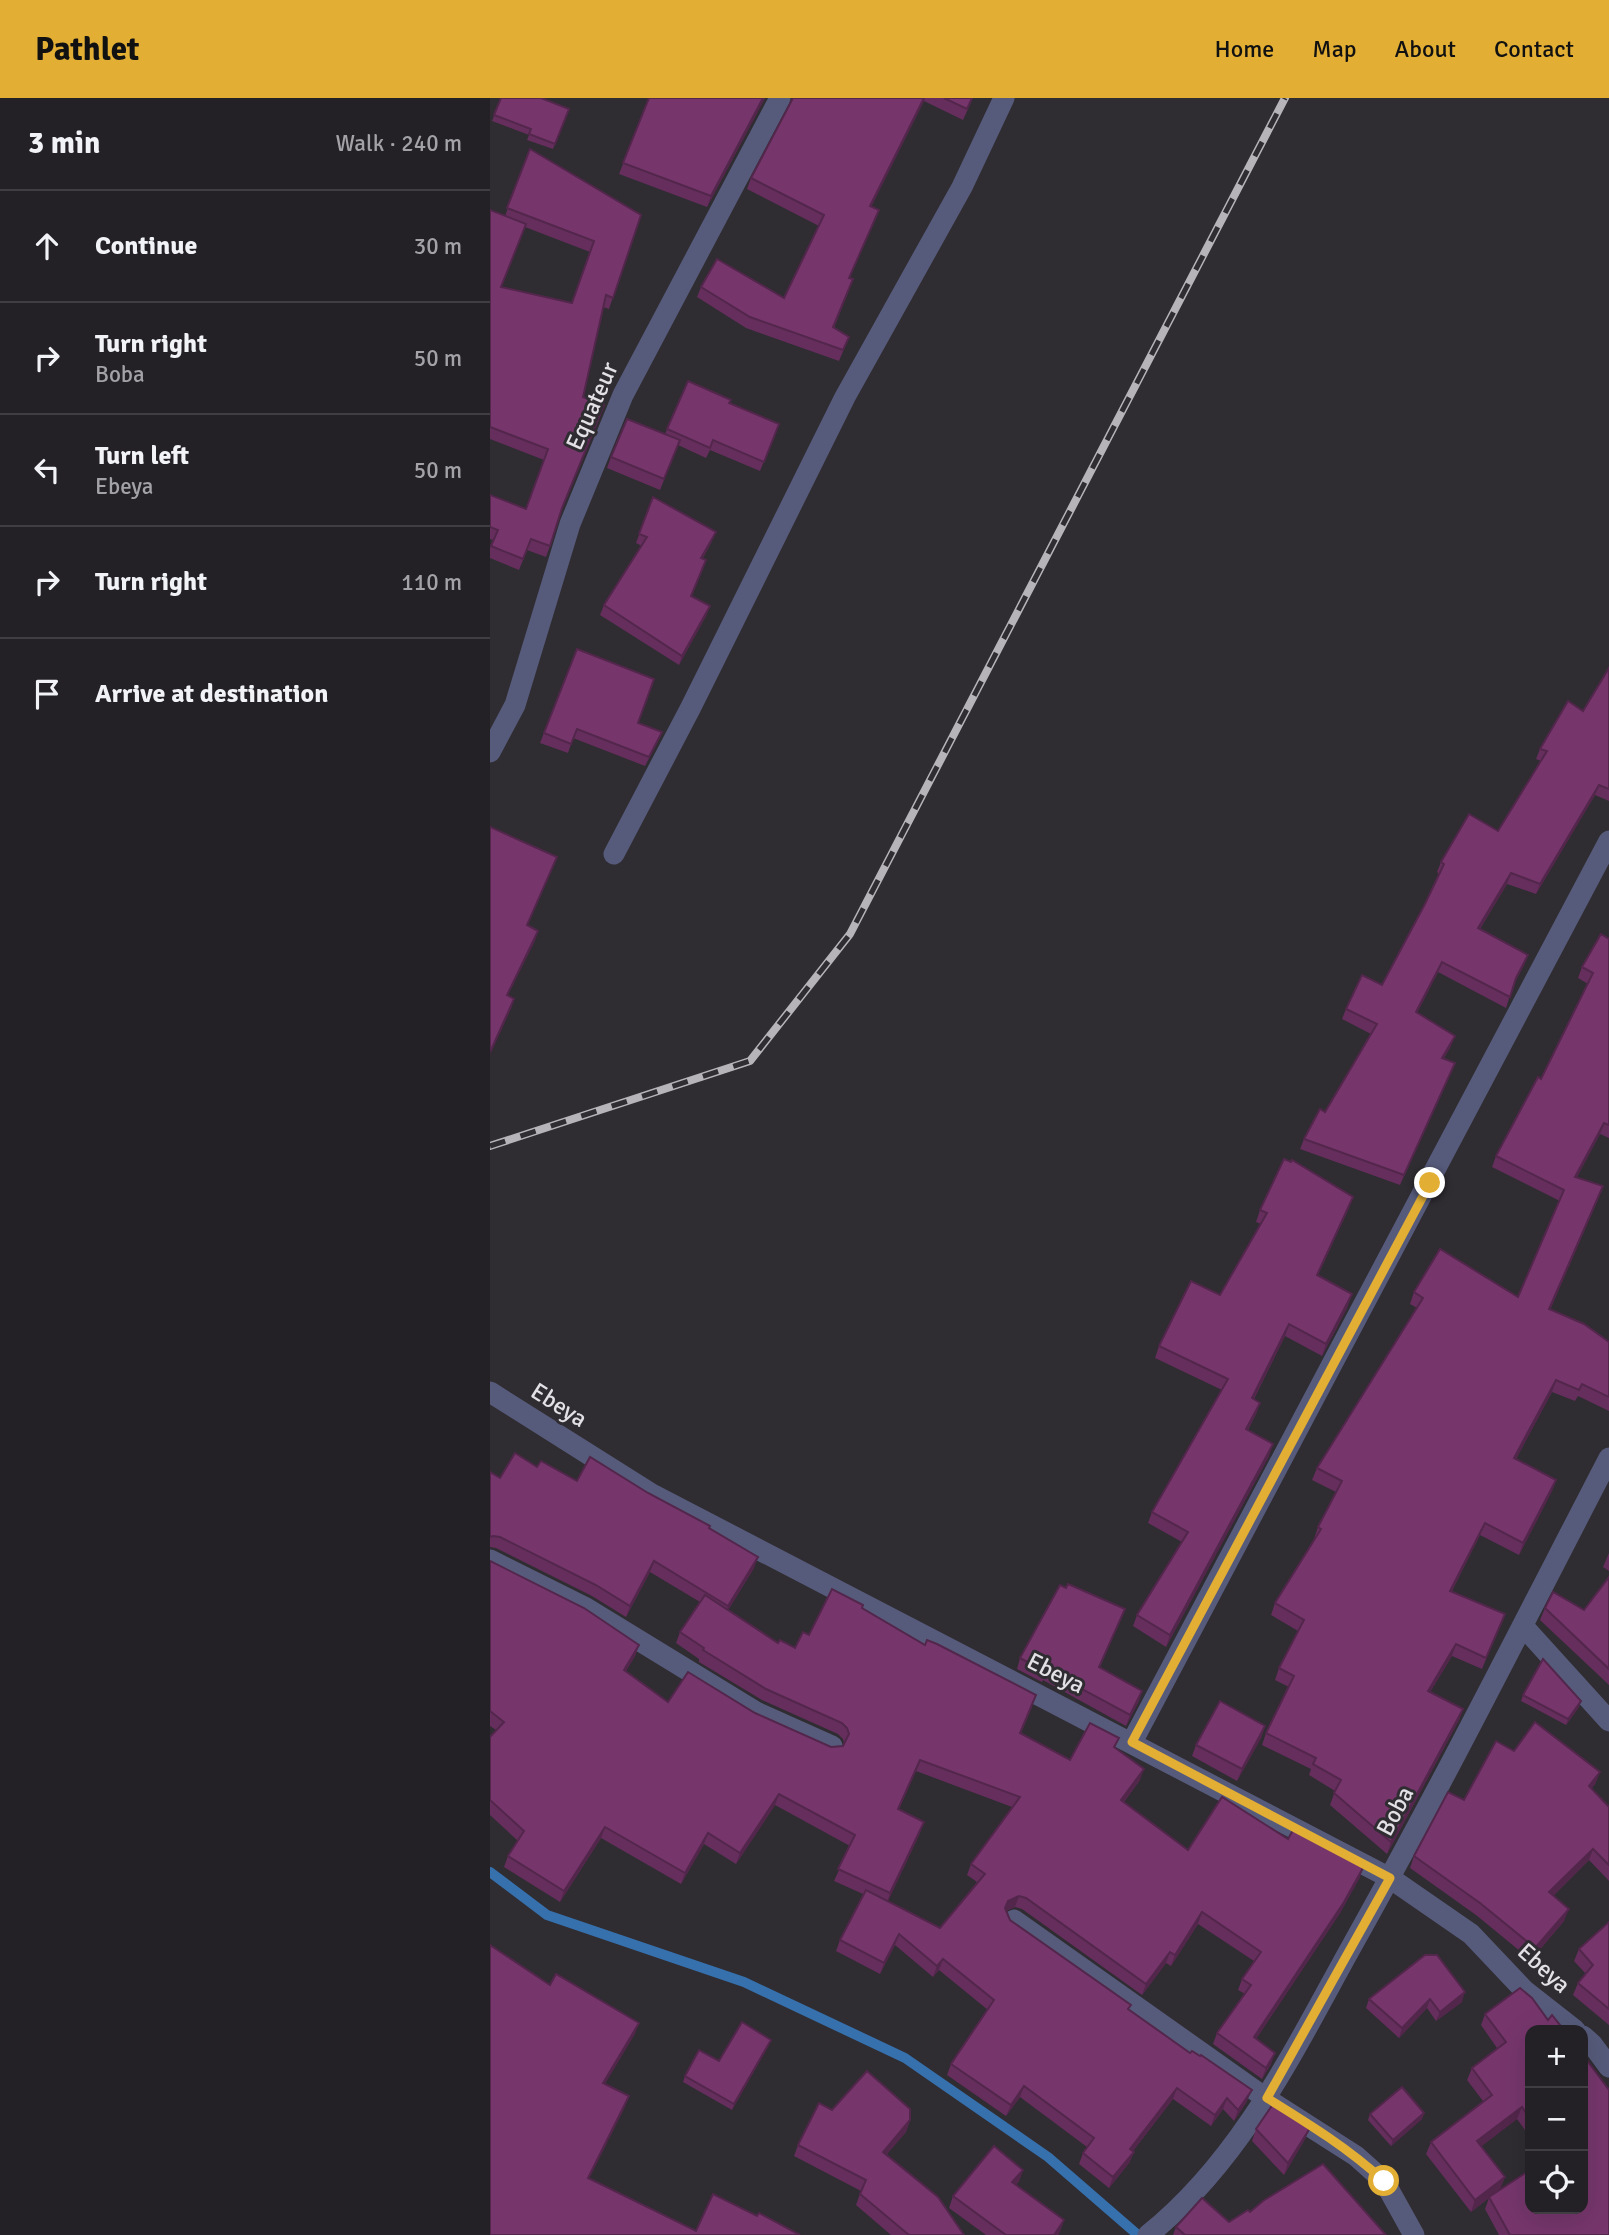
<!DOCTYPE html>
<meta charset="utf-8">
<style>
:root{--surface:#232126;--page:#2f2e32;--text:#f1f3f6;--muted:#a3a3a7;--line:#403e43;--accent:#e2af34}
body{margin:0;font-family:Signika,sans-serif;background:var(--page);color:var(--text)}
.controls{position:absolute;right:21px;bottom:21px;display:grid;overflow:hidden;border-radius:14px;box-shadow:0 7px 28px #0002}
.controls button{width:63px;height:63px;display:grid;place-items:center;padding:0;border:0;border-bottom:2px solid var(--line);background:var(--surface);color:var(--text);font:35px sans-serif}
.stop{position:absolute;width:21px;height:21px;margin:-16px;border:5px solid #e2af34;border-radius:50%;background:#fff}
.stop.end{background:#e2af34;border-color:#fff;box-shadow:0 2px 7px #0008}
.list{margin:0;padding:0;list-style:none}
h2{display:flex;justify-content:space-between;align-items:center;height:91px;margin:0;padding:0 28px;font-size:30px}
h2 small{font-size:23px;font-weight:400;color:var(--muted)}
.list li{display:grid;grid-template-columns:46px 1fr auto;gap:21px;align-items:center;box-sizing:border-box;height:112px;padding:0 28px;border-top:2px solid var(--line)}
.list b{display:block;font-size:26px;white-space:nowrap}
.list p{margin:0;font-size:23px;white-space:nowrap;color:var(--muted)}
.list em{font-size:23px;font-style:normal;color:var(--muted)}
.icon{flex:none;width:38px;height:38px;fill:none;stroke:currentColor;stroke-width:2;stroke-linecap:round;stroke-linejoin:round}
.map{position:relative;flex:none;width:1119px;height:2137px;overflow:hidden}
header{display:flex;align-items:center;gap:42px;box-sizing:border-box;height:98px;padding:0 35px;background:var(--accent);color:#111}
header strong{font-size:33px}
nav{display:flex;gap:38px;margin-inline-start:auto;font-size:24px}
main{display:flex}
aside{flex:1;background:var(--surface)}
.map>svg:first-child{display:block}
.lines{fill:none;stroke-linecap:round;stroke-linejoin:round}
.stream{stroke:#3671ae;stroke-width:10}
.street{stroke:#575b7b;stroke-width:21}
.rail-casing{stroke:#b6b4b9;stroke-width:8}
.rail{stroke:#2f2c32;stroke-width:5;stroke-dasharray:16;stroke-linecap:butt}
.wall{fill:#652e5d;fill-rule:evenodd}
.shaded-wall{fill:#53264c}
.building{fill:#76366c;stroke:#53264c;stroke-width:2}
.route{stroke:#e2af34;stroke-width:9}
.labels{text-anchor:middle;stroke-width:6;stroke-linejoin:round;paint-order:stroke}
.street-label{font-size:24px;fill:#e3e1e5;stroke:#2f2c32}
</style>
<header>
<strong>Pathlet</strong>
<nav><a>Home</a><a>Map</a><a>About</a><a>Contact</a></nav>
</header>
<main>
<aside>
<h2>3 min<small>Walk · 240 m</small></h2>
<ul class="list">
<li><svg class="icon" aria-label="ahead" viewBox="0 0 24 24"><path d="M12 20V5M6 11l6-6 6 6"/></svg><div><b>Continue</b></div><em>30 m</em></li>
<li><svg class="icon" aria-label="right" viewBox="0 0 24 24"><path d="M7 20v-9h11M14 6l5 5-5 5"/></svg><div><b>Turn right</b><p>Boba</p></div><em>50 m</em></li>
<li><svg class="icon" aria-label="left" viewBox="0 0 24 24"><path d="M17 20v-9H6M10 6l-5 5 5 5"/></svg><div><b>Turn left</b><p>Ebeya</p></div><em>50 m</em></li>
<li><svg class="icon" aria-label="right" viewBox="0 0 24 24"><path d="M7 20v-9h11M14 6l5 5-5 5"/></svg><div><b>Turn right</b></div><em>110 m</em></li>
<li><svg class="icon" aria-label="arrive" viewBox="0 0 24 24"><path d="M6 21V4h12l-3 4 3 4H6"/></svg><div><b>Arrive at destination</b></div></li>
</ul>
</aside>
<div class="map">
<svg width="1119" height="2137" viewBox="0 0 1119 2137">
<rect width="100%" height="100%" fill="#2f2c32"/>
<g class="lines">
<polyline class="stream" points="0,1774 57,1817 254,1884 415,1960 558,2059 648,2137"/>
<g class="street">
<polyline points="0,654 25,607 80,426 133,297 290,0"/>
<polyline points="124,756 201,609 355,299 472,89 514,0"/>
<polyline points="0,1294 160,1395 900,1780 981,1836 1034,1892 1085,1932"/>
<polyline points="0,1462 96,1510 266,1614 342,1648"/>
<polyline points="1033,1528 1119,1623"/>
<polyline points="642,1644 1119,743"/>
<polyline points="524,1822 777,2001 866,2058 894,2083 924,2137"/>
<polyline points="1093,1938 1102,1946 1119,1969"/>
<path d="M658,2137C753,2061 806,1948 864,1844C953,1685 1035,1522 1119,1360"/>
</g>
<g class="rail-casing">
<polyline id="rail" points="0,1048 260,963 360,836 795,0"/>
</g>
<use href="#rail" class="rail"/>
</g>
<g class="wall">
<polygon points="11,0 79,11 63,51 37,42 39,37 2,23"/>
<polygon points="159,0 275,0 217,109 129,76"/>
<polygon points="303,0 483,0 473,22 434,3 381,109 389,112 359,180 359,192 344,230 359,239 349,263 256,230 207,199 211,189 294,200 329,128 257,91 261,80"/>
<path d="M40,51L151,117L119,211L113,209L93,299L70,415L60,448L56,459L37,452L29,472L0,460V450L3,442L0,441V397L36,411L54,362L0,341V112L15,118ZM35,129L100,154L82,205L11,189Z"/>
<polygon points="198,283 239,305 289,326 270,373 220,352 216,360 188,347 170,392 117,370 121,359 175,336"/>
<polygon points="163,399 222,443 213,460 216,462 201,498 220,508 216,518 189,567 110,517 114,507 152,448 146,445"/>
<polygon points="87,551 148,625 172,634 168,643 155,668 83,640 78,655 50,645"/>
<polygon points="1119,570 1119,703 1105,697 1046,796 1017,786 990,831 1038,857 1034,867 1023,888 1016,910 948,874 927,915 961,948 954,960 965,965 910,1087 810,1051 814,1041 835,1014 881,936 852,921 856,911 892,887 935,806 949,776 947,774 951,764 1008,733 1051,663 1046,661 1050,651 1093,613"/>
<polygon points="1119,841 1119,1040 1110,1036 1087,1079 1109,1099 1060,1212 1119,1244 1119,1313 1088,1298 1085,1303 1062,1294 1026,1361 1066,1382 1062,1393 1029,1457 990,1437 962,1493 1015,1516 992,1571 962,1558 940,1594 973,1611 969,1622 897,1756 840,1707 845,1693 819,1677 821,1671 772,1647 776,1635 799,1589 785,1582 789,1570 808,1533 781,1517 785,1505 825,1441 824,1441 828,1429 846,1394 822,1382 827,1370 927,1210 920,1206 924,1194 1028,1199 1070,1103 1002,1069 1006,1058 1051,981 1098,886 1088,880 1092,869"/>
<polygon points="859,1110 828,1177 858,1208 832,1258 795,1238 764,1301 770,1305 766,1316 758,1332 779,1358 676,1549 643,1528 647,1517 692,1444 658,1425 662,1414 732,1292 665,1260 669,1248 730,1197 771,1126 766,1124 770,1112"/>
<path d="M47,1369L87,1383L158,1395L219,1430L264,1470L238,1512L288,1545L305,1550L319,1537L372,1510L542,1609L531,1635L580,1662L629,1640L625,1650L650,1682L634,1704L698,1752L798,1741L870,1779L850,1815L766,1941L781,1966L772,1981L723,1946L727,1935L755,1896L748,1892L752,1881L764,1863L708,1826L681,1868L676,1865L652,1897L532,1811L525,1809L516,1813L520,1822L757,2003L744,2023L733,2011L721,2028L683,2001L643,2053L644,2054L639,2065L619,2090L589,2066L593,2055L597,2049L530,1999L516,2018L457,1977L461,1966L498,1912L449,1872L443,1879L405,1847L390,1876L346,1853L350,1842L373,1796L344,1783L360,1748L285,1707L246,1766L214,1746L191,1786L111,1740L70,1804L14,1769L18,1758L28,1743L0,1717V1639L6,1632L0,1628V1463L149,1547L145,1558L136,1573L178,1604L265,1615L341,1649L353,1648L354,1645L353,1641L348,1636L272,1602L209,1564V1561L186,1545L190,1534L210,1504L160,1474L136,1519L102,1498L6,1450L0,1449V1374L10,1380ZM426,1673L522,1709L481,1766L477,1777L487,1784L450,1830L398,1803L430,1735L409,1711Z"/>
<polygon points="1119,1455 1119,1473 1113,1469"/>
<polygon points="1119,1479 1119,1587 1050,1522 1055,1510 1094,1512"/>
<polygon points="576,1490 635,1511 610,1569 652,1593 649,1603 636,1628 553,1582 552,1584 527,1571 530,1560"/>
<polygon points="1033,1597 1089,1609 1076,1627 1031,1603"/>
<polygon points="775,1628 771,1640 747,1683 702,1658 706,1647"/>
<polygon points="1024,1653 1110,1674 1105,1686 1101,1691 1119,1709 1119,1783 1099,1762 1063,1798 1074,1823 1041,1862 986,1817 920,1770 924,1758 974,1702"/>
<polygon points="1119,1824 1119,1927 1083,1897 1088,1885 1096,1876 1084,1863 1089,1851"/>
<polygon points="947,1857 972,1904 946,1923 937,1910 909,1940 876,1910 879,1901"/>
<polygon points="995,1916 1058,1922 1074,1932 1040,1932 1040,2039 1027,2021 991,2048 1015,2079 1010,2091 1040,2111 1119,2137 1009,2137 995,2111 999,2100 981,2114 936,2056 941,2044 993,2003 977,1982 982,1970 1007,1950 991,1927"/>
<polygon points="279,1947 242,2012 193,1984 195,1978 229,1963"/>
<polygon points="342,2012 420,2022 416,2034 397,2056 474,2137 401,2137 366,2107 371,2093 304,2058 308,2047"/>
<polygon points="934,2015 932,2021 901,2048 878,2022 880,2016"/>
<polygon points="820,2030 815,2041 794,2077 762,2043 766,2031"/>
<polygon points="533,2072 529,2083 526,2087 574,2122 568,2137 496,2137 459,2110 463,2098"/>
<polygon points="760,2114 896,2137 683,2137 686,2129 739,2124"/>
</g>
<g class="shaded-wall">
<polygon points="273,0 275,0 217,109 221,98"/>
<polygon points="434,0 435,0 434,3 376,119 380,108"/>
<polygon points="226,434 222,443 208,469 211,460"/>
<polygon points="220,508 216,518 189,567 192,558"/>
<polygon points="1109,687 1105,697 1046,796 1050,786"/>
<polygon points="1021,775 1017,786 984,840 988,830"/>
<polygon points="48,833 45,843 13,907 17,897"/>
<polygon points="1038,857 1034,867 1022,890 1026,880"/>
<polygon points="952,864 948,874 922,925 926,914"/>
<polygon points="24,901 21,911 0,957 1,952"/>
<polygon points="965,938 961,948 948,970 952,960"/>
<polygon points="965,965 961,975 910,1087 914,1077"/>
<polygon points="1114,1025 1110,1036 1081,1090 1085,1079"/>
<polygon points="1113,1088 1109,1099 1055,1223 1059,1211"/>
<polygon points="863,1099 859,1110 822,1188 827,1177"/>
<polygon points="862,1196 858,1208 832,1258 836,1246"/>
<polygon points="799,1226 795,1238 758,1312 762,1300"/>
<polygon points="1066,1282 1062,1294 1020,1372 1024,1360"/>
<polygon points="770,1305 766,1316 752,1342 756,1331"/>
<polygon points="783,1346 779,1358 676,1549 680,1537"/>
<polygon points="1066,1382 1062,1393 1029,1457 1033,1445"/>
<polygon points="995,1425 990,1437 956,1504 960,1493"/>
<polygon points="268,1459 264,1470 234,1519 238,1508"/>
<polygon points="164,1463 160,1474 136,1519 140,1508"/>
<polygon points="966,1546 962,1558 934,1604 938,1593"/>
<polygon points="149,1547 145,1558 130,1583 134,1572"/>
<polygon points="652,1593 649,1603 636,1628 640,1617"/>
<polygon points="1091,1603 1089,1609 1076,1627 1078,1621"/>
<polygon points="973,1611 969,1622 897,1756 901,1744"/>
<polygon points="775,1628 771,1640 747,1683 752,1671"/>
<polygon points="430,1662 426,1673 404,1722 408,1711"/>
<polygon points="654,1671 650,1682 627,1713 631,1702"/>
<polygon points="1110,1674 1105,1686 1094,1700 1099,1688"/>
<polygon points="289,1696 285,1707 246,1766 250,1755"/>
<polygon points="434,1724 430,1735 396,1807 400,1795"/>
<polygon points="115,1729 111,1740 70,1804 74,1793"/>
<polygon points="218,1735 214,1746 191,1786 195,1775"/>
<polygon points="1103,1751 1099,1762 1055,1806 1059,1794"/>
<polygon points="874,1768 870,1779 850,1815 760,1950 764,1939"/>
<polygon points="529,1798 525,1809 514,1814 518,1803"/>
<polygon points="1079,1811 1074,1823 1041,1862 1045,1850"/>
<polygon points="712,1814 708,1826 681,1868 685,1857"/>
<polygon points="409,1836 405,1847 390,1876 394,1865"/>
<polygon points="680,1854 676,1865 652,1897 656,1886"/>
<polygon points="453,1861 449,1872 443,1879 447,1868"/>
<polygon points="975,1894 972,1904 946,1923 950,1914"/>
<polygon points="940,1901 937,1910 909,1940 912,1930"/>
<polygon points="149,1925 145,1936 109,1996 113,1985"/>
<polygon points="281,1942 279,1947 242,2012 244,2006"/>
<polygon points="785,1955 781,1966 772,1981 776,1970"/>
<polygon points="534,1988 530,1999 516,2018 521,2007"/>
<polygon points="687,1990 683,2001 636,2062 640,2051"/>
<polygon points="762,1992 757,2003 744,2023 748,2012"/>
<polygon points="139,1998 135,2009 94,2091 98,2080"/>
<polygon points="737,2000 733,2011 721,2028 725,2017"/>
<polygon points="1032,2009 1027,2021 983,2055 987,2043"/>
<polygon points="934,2015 932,2021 901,2048 903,2042"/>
<polygon points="420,2022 416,2034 389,2065 393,2054"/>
<polygon points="820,2030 815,2041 794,2077 798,2065"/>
<polygon points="644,2054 639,2065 619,2090 623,2079"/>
<polygon points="533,2072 529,2083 518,2096 522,2084"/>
<polygon points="1015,2079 1010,2091 981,2114 985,2102"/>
<polygon points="574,2122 570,2134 568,2137 564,2137"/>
</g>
<g class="building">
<polygon points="11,0 51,0 79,11 65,46 39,36 41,31 4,17"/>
<polygon points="159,0 273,0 221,98 133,65"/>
<polygon points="303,0 434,0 380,108 389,112 359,180 363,181 343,229 359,239 353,252 260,219 211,189 227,161 294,200 334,117 261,80"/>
<polygon points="454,0 482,0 477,11"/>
<polygon points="40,51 151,117 123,200 116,197 93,299 114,307 72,410 60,448 41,441 33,461 1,448 8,432 0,429 0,397 36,411 58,351 0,329 0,112 36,126 11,189 82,205 104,143 17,110"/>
<polygon points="198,283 241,302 239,305 289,326 274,364 223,342 220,350 177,331"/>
<polygon points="137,321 190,342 174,381 121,359"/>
<polygon points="163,399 226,434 211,460 216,462 201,498 220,508 192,558 114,507 157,439 149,436"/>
<polygon points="87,551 164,581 148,625 172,634 159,659 87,631 81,646 54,635"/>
<polygon points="1119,570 1119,691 1109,687 1050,786 1021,775 988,830 1038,857 1026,880 1020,899 952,864 926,914 965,938 952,960 965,965 914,1077 814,1041 830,1011 835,1014 887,926 856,911 872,877 892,887 935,806 954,766 951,764 979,716 1008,733 1057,653 1050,651 1078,603 1093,613"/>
<polygon points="0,729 67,759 37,827 48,833 17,897 24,901 1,952 0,951"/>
<polygon points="1111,836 1119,841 1119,1027 1114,1025 1085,1079 1113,1088 1059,1211 1094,1226 1119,1244 1119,1299 1092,1286 1089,1292 1066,1282 1024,1360 1066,1382 1033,1445 995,1425 960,1493 1015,1516 996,1560 966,1546 938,1593 973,1611 901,1744 844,1695 851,1682 823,1666 826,1660 776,1635 804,1578 789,1570 814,1522 785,1505 831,1431 828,1429 852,1383 827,1370 933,1200 924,1194 950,1151 1028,1199 1074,1092 1006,1058 1048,979 1051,981 1103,875 1092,869"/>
<polygon points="794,1061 801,1064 802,1062 863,1099 827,1177 862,1196 836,1246 799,1226 762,1300 770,1305 756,1331 783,1346 680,1537 647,1517 698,1434 662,1414 738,1281 669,1248 701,1183 730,1197 777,1115 770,1112"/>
<polygon points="25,1355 47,1369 51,1363 87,1383 100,1359 158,1395 220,1428 219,1430 268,1459 238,1508 164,1463 140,1508 106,1487 10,1439 3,1438 0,1439 0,1374 10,1380"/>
<polygon points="0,1463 94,1510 149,1547 134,1572 178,1604 198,1574 265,1615 341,1649 353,1648 359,1636 357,1630 352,1625 276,1591 213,1552 214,1550 190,1534 215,1497 288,1545 290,1542 305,1550 313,1534 319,1537 342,1491 373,1507 372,1510 435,1547 437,1542 447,1546 546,1597 530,1635 580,1662 600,1625 629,1640 624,1649 654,1671 631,1702 698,1752 732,1699 798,1741 803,1732 874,1768 854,1804 764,1939 785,1955 776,1970 727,1935 761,1887 752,1881 771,1854 712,1814 685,1857 680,1854 656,1886 536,1800 529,1798 518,1803 515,1810 520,1822 641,1907 638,1911 700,1955 702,1953 710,1958 711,1957 762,1992 748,2012 737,2000 725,2017 687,1990 640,2051 644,2054 623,2079 593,2055 604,2040 534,1988 521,2007 461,1966 504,1902 453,1861 447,1868 409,1836 394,1865 350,1842 376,1792 450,1830 495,1776 481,1766 530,1699 430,1662 408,1711 434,1724 400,1795 348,1771 365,1737 289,1696 250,1755 218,1735 195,1775 115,1729 74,1793 18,1758 34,1733 0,1702 0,1639 14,1624 0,1613"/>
<polygon points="1119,1479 1119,1571 1055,1510 1063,1494 1094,1512"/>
<polygon points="578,1486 635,1511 609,1569 652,1593 640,1617 557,1572 556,1574 530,1560 570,1487 576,1490"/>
<polygon points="1053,1561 1091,1603 1078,1621 1033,1597"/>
<polygon points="730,1603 775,1628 752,1671 706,1647"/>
<polygon points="1045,1624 1110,1674 1099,1688 1119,1709 1119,1767 1103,1751 1059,1794 1079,1811 1045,1850 990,1805 924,1758 958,1694 974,1702 1006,1643 1024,1653"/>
<polygon points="1119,1824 1119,1911 1088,1885 1103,1867 1089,1851"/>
<polygon points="0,1847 60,1887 66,1876 149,1925 113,1985 139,1998 98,2080 206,2133 223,2096 267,2118 269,2115 310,2137 0,2137"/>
<polygon points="935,1857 947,1857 975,1894 950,1914 940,1901 912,1930 879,1901"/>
<polygon points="1030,1890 1042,1900 1058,1922 1062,1917 1074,1932 1040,1932 1040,2021 1032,2009 987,2043 1015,2079 985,2102 941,2044 1002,1997 982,1970 1016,1944 995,1916"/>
<polygon points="252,1924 281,1942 244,2006 195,1978 209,1952 229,1963"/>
<polygon points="1093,1957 1119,1992 1119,2137 1020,2137 999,2099 1040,2072 1040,2111 1093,2111"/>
<polygon points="377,1973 420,2011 420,2022 393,2054 448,2099 474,2137 419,2137 370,2096 376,2082 308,2047 329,2005 342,2012"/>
<polygon points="912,1989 934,2015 903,2042 880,2016"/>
<polygon points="783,2006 820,2030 798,2065 766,2031"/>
<polygon points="504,2048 533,2072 522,2084 574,2122 564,2137 516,2137 463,2098"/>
<polygon points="833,2066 896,2137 695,2137 686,2129 712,2100 739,2124 758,2112 760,2114 773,2103"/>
</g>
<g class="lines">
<path class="route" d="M894,2083C858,2050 819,2026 777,2000L900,1780L642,1644L940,1085"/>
</g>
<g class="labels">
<g class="street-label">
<text transform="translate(102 308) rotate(-66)" y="8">Equateur</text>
<text transform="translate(69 1307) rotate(32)" y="8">Ebeya</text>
<text transform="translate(566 1575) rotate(27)" y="8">Ebeya</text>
<text transform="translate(905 1713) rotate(-62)" y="8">Boba</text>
<text transform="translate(1054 1870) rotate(42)" y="8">Ebeya</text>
</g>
</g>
</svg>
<div class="controls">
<button>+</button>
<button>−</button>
<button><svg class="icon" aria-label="locate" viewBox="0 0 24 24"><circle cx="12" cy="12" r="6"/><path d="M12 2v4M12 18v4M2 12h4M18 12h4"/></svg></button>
</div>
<div class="stop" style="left:894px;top:2083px"></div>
<div class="stop end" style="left:940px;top:1085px"></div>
</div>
</main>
